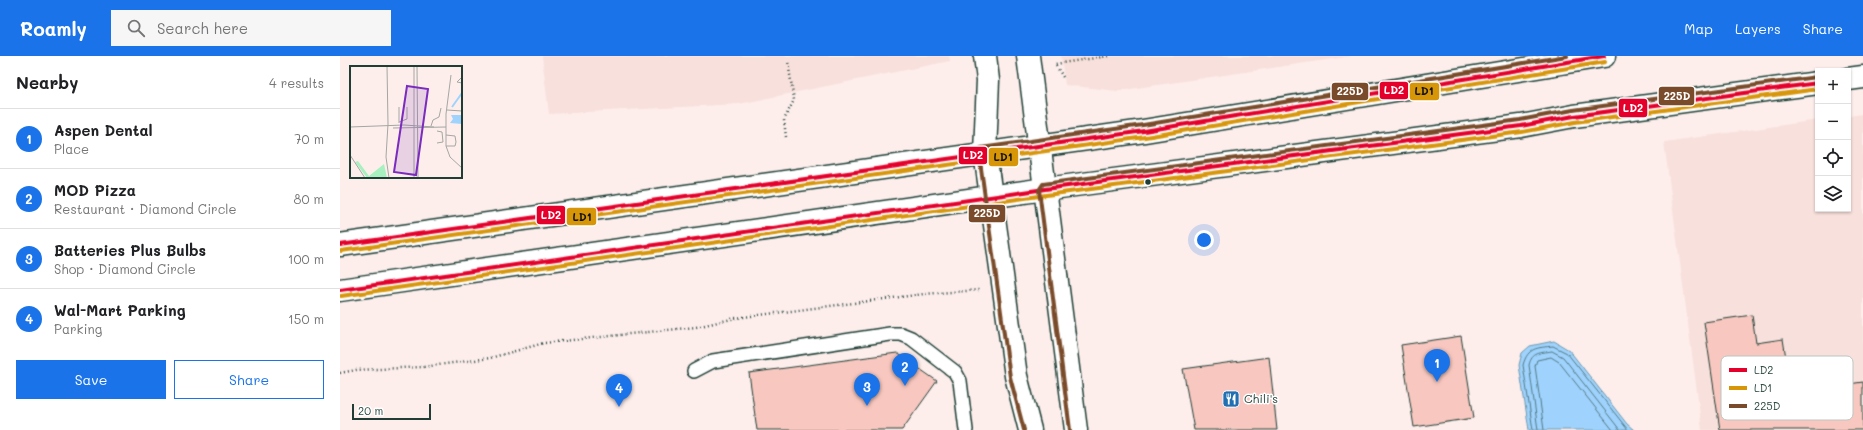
<!DOCTYPE html>
<meta charset="utf-8">
<style>
:root{--surface:#fff;--page:#f6f6f6;--text:#202124;--muted:#757577;--line:#e0e0e0;--accent:#1a73e8}
body{margin:0;font-family:Mali,sans-serif;background:var(--page);color:var(--text)}
.controls{position:absolute;right:12px;top:12px;display:grid;overflow:hidden;border-radius:0px;box-shadow:0 1px 3px #0004}
.controls button{width:36px;height:36px;display:grid;place-items:center;padding:0;border:0;border-bottom:1px solid var(--line);background:var(--surface);color:var(--text);font:20px sans-serif}
.scale{position:absolute;left:12px;bottom:10px;width:79px;box-sizing:border-box;padding-left:4px;border:2px solid #1f3d34;border-top:0;font-size:11px;line-height:14px;white-space:nowrap;color:#1f3d34;-webkit-text-stroke:3px #fff;paint-order:stroke}
.you{position:absolute;left:864px;top:184px;width:14px;height:14px;margin:-10px;border:3px solid #fff;border-radius:50%;background:#1a73e8;box-shadow:0 0 0 6px #1a73e833}
.badge{display:grid;place-items:center;width:26px;height:26px;border-radius:50%;background:var(--accent);color:#fff;font-size:13px;font-weight:700}
.pin{position:absolute;translate:-50% -33px;filter:drop-shadow(0 1px 2px #0008)}
.pin::after{content:'';position:absolute;top:21px;width:14px;height:12px;background:inherit;clip-path:polygon(0 0,100% 0,50% 100%)}
.list{margin:0;padding:0;list-style:none}
h2{display:flex;justify-content:space-between;align-items:center;height:52px;margin:0;padding:0 16px;font-size:17px}
h2 small{font-size:13px;font-weight:400;color:var(--muted)}
.list li{display:grid;grid-template-columns:26px 1fr auto;gap:12px;align-items:center;box-sizing:border-box;height:60px;padding:0 16px;border-top:1px solid var(--line)}
.list b{display:block;font-size:15px;white-space:nowrap}
.list p{margin:0;font-size:13px;white-space:nowrap;color:var(--muted)}
.list em{font-size:13px;font-style:normal;color:var(--muted)}
.actions{display:flex;gap:8px;padding:12px 16px}
.actions a{flex:1;padding:9px 0;border:1px solid var(--accent);border-radius:0px;text-align:center;font-size:14px;color:var(--accent)}
.actions .main{background:var(--accent);color:#fff}
.icon{flex:none;width:22px;height:22px;fill:none;stroke:currentColor;stroke-width:2;stroke-linecap:round;stroke-linejoin:round}
.map{position:relative;flex:none;width:1523px;height:374px;overflow:hidden}
header{display:flex;align-items:center;gap:24px;box-sizing:border-box;height:56px;padding:0 20px;background:var(--accent);color:#fff}
header strong{font-size:19px}
nav{display:flex;gap:22px;margin-inline-start:auto;font-size:14px}
.search{width:280px;height:36px;background:var(--page);display:flex;align-items:center;gap:10px;box-sizing:border-box;padding:0 14px;border-radius:0px;color:var(--muted);font-size:15px}
main{display:flex}
aside{flex:1;background:var(--surface)}
.map>svg:first-child{display:block}
.built{fill:#f8e0dc}
.water{fill:#9fd3fd;stroke:#6c97ad}
.lines{fill:none;stroke-linecap:round;stroke-linejoin:round}
.shore{stroke:#527984;stroke-width:1}
.building{fill:#f8c8c0;stroke:#1f3d34}
.lane-casing{stroke:#1f3d34;stroke-width:16}
.street-casing{stroke:#1f3d34;stroke-width:25}
.primary-casing{stroke:#1f3d34;stroke-width:25}
.path{stroke:#1f3d34;stroke-width:2.5;stroke-dasharray:1 3;stroke-linecap:butt}
.lane{stroke:#fff;stroke-width:13}
.street{stroke:#fff;stroke-width:22}
.primary{stroke:#fff;stroke-width:22}
.bus-1-casing{stroke:#fff;stroke-width:7}
.bus-2-casing{stroke:#fff;stroke-width:7}
.bus-3-casing{stroke:#fff;stroke-width:7}
.bus-1{stroke:#e4002b;stroke-width:4}
.bus-2{stroke:#d79608;stroke-width:4}
.bus-3{stroke:#7a4b2a;stroke-width:4}
.bus-dot{fill:#1f3d34;stroke:#fff;stroke-width:1.5}
.labels{text-anchor:middle;stroke-width:3;stroke-linejoin:round;paint-order:stroke}
.poi-label{font-size:12px;fill:#1f3d34;stroke:#fff;text-anchor:start}
.inset-river{fill:none;stroke:#9fd3fd;stroke-width:2}
.inset-road{fill:none;stroke:#a4a7a2;stroke-width:1}
.view{fill:#7b2cbf;fill-opacity:0.15;stroke:#7b2cbf;stroke-width:2}
.inset-edge{fill:none;stroke:#1f3d34;stroke-width:2}
.key{fill:#fff;stroke:#bcc5c2;stroke-width:1}
.key-label{font-size:11px;fill:#1f3d34}
.line-badge{stroke:#fff;stroke-width:1.5}
.badge-label{font-size:11px;text-anchor:middle;font-weight:bold;fill:#fff}
.pale-badge-label{font-size:11px;text-anchor:middle;font-weight:bold;fill:#111}
</style>
<header>
<strong>Roamly</strong>
<div class="search"><svg class="icon" aria-label="search" viewBox="0 0 24 24"><circle cx="10" cy="10" r="6"/><path d="M15 15l6 6"/></svg>Search here</div>
<nav><a>Map</a><a>Layers</a><a>Share</a></nav>
</header>
<main>
<aside>
<h2>Nearby<small>4 results</small></h2>
<ul class="list">
<li><span class="badge">1</span><div><b>Aspen Dental</b><p>Place</p></div><em>70 m</em></li>
<li><span class="badge">2</span><div><b>MOD Pizza</b><p>Restaurant · Diamond Circle</p></div><em>80 m</em></li>
<li><span class="badge">3</span><div><b>Batteries Plus Bulbs</b><p>Shop · Diamond Circle</p></div><em>100 m</em></li>
<li><span class="badge">4</span><div><b>Wal-Mart Parking</b><p>Parking</p></div><em>150 m</em></li>
</ul>
<div class="actions"><a class="main">Save</a><a>Share</a></div>
</aside>
<div class="map">
<svg width="1523" height="374" viewBox="0 0 1523 374">
<rect width="100%" height="100%" fill="#fdeeec"/>
<filter id="ink" filterUnits="userSpaceOnUse"><feTurbulence type="fractalNoise" baseFrequency=".025" numOctaves="2"/><feDisplacementMap in="SourceGraphic" scale="8" xChannelSelector="R" yChannelSelector="G"/><feConvolveMatrix kernelMatrix="1 2 1 2 8 2 1 2 1" color-interpolation-filters="sRGB"/></filter>
<g filter="url(#ink)">
<g class="built">
<polygon points="202,0 609,0 610,5 399,48 209,58"/>
<polygon points="721,0 1013,0 777,35 725,29"/>
<polygon points="1523,58 1523,374 1362,374 1324,86 1478,64 1478,153 1508,153 1508,60"/>
</g>
<polygon class="water" points="1214,285 1229,294 1287,368 1294,374 1189,374 1179,309 1182,297 1190,290"/>
<g class="lines">
<g class="shore">
<path d="M1193,374L1183,309C1188,291 1197,292 1213,290L1227,297L1288,374"/>
<path d="M1198,374L1189,309C1192,296 1200,297 1212,295L1223,301L1280,374"/>
<polyline points="1204,374 1195,310 1197,304 1211,301 1219,306 1273,374"/>
</g>
</g>
<g class="building">
<polygon points="1412,259 1416,287 1443,283 1451,334 1472,331 1480,332 1523,326 1523,374 1380,374 1364,266"/>
<polygon points="1121,280 1134,362 1074,371 1061,289"/>
<polygon points="557,297 597,325 562,374 417,374 409,317"/>
<polygon points="929,301 937,374 854,374 843,313"/>
</g>
<g class="lines">
<g class="lane-casing">
<polyline id="lane" points="354,315 373,305 550,278 561,278 571,282 615,316 620,325 626,374"/>
</g>
<g class="street-casing">
<g id="street">
<polyline points="645,0 648,24 645,97 676,320 690,374"/>
<polyline points="688,0 736,374"/>
</g>
</g>
<g class="primary-casing">
<g id="primary">
<polyline points="1508,23 1523,21"/>
<polyline points="0,189 804,75 1264,0"/>
<polyline points="0,234 705,133 1181,70 1234,60 1478,27"/>
</g>
</g>
<g class="path">
<polyline points="723,21 715,8 769,0"/>
<polyline points="446,81 444,64 454,44 448,6"/>
<polyline points="0,317 16,314 83,311 150,302 204,287 356,271 396,262 584,238 639,234"/>
</g>
<use href="#lane" class="lane"/>
<use href="#street" class="street"/>
<use href="#primary" class="primary"/>
<g class="bus-1-casing">
<g id="bus-1">
<polyline points="0,189 804,75 1264,0"/>
<polyline points="0,234 705,133 1181,70 1234,60 1478,27"/>
</g>
</g>
<g class="bus-2-casing">
<g id="bus-2">
<polyline points="1,195 805,81 1265,6"/>
<polyline points="1,240 706,139 1182,76 1235,66 1478,33"/>
</g>
</g>
<g class="bus-3-casing">
<g id="bus-3">
<polyline points="684,374 670,321 639,98 641,92 803,69 1227,0"/>
<polyline points="730,374 699,134 703,128 1180,64 1233,54 1477,21"/>
</g>
</g>
<use href="#bus-1" class="bus-1"/>
<use href="#bus-2" class="bus-2"/>
<use href="#bus-3" class="bus-3"/>
</g>
</g>
<defs>
<g id="restaurant-square" transform="scale(0.9)"><rect x="-9" y="-9" width="18" height="18" rx="4" fill="#1f6fb2" stroke="#fff"/><path d="M-5-6h1v4h1v-4h1v4h1v-4h1v5L-1.5 .5V6h-2V.5L-5-1ZM5-6V6H3V1.5H1.5Q1.5-4 5-6Z" fill="#fff"/></g>
</defs>
<g fill-rule="evenodd">
<use href="#restaurant-square" x="891" y="343"/>
</g>
<circle class="bus-dot" cx="808" cy="126" r="3.5"/>
<g class="labels">
<g class="poi-label">
<text x="904" y="347">Chili's</text>
</g>
</g>
<g transform="translate(10 10)">
<rect width="112" height="112" fill="#fdeeec"/>
<path d="M8,95L19,110L34,98L37,112H17L5,96Z" fill="#a7f0bf"/>
<path d="M101,49H111L112,58L100,57L103,53Z" fill="#9fd3fd"/>
<path class="inset-river" d="M102,41L112,27"/>
<path class="inset-road" d="M37,0L38,58L36,91L39,112M67,0L68,112M101,9L96,48V80L100,91L112,102M112,11L107,16L112,17M49,41V57M97,44L112,45M49,56L57,53V41M81,60L83,54L89,51L91,42M0,61L54,59L84,61M43,62L96,61M87,65L92,66L93,76L87,77M96,69L105,70L106,76L105,80H96M0,89L15,112M64,112V0"/>
<path class="view" d="M57,20L78,23L66,109L44,106Z"/>
<rect width="112" height="112" class="inset-edge"/>
</g>
<rect x="1381" y="300" width="132" height="64" rx="6" class="key"/>
<rect x="1389" y="312" width="18" height="4" fill="#e4002b"/>
<rect x="1389" y="330" width="18" height="4" fill="#d79608"/>
<rect x="1389" y="348" width="18" height="4" fill="#7a4b2a"/>
<g class="key-label">
<text x="1414" y="318">LD2</text>
<text x="1414" y="336">LD1</text>
<text x="1414" y="354">225D</text>
</g>
<g class="line-badge">
<rect x="1039" y="25" width="30" height="19" rx="4" fill="#e4002b"/>
<rect x="991" y="26" width="38" height="19" rx="4" fill="#7a4b2a"/>
<rect x="1069" y="26" width="31" height="19" rx="4" fill="#d79608"/>
<rect x="1318" y="30" width="37" height="20" rx="4" fill="#7a4b2a"/>
<rect x="1278" y="42" width="30" height="20" rx="4" fill="#e4002b"/>
<rect x="618" y="90" width="30" height="19" rx="4" fill="#e4002b"/>
<rect x="648" y="91" width="31" height="20" rx="4" fill="#d79608"/>
<rect x="628" y="148" width="38" height="19" rx="4" fill="#7a4b2a"/>
<rect x="196" y="149" width="30" height="20" rx="4" fill="#e4002b"/>
<rect x="226" y="151" width="31" height="19" rx="4" fill="#d79608"/>
</g>
<g class="badge-label">
<text x="1054" y="38">LD2</text>
<text x="1010" y="39">225D</text>
<text x="1337" y="44">225D</text>
<text x="1293" y="56">LD2</text>
<text x="633" y="103">LD2</text>
<text x="647" y="161">225D</text>
<text x="211" y="163">LD2</text>
</g>
<g class="pale-badge-label">
<text x="1084" y="39">LD1</text>
<text x="663" y="105">LD1</text>
<text x="242" y="165">LD1</text>
</g>
</svg>
<div class="controls">
<button>+</button>
<button>−</button>
<button><svg class="icon" aria-label="locate" viewBox="0 0 24 24"><circle cx="12" cy="12" r="6"/><path d="M12 2v4M12 18v4M2 12h4M18 12h4"/></svg></button>
<button><svg class="icon" aria-label="layers" viewBox="0 0 24 24"><path d="M12 4l9 5-9 5-9-5zM3 14l9 5 9-5"/></svg></button>
</div>
<div class="scale">20 m</div>
<div class="you"></div>
<div class="pin badge" style="left:1097px;top:326px">1</div>
<div class="pin badge" style="left:565px;top:330px">2</div>
<div class="pin badge" style="left:527px;top:350px">3</div>
<div class="pin badge" style="left:279px;top:351px">4</div>
</div>
</main>
